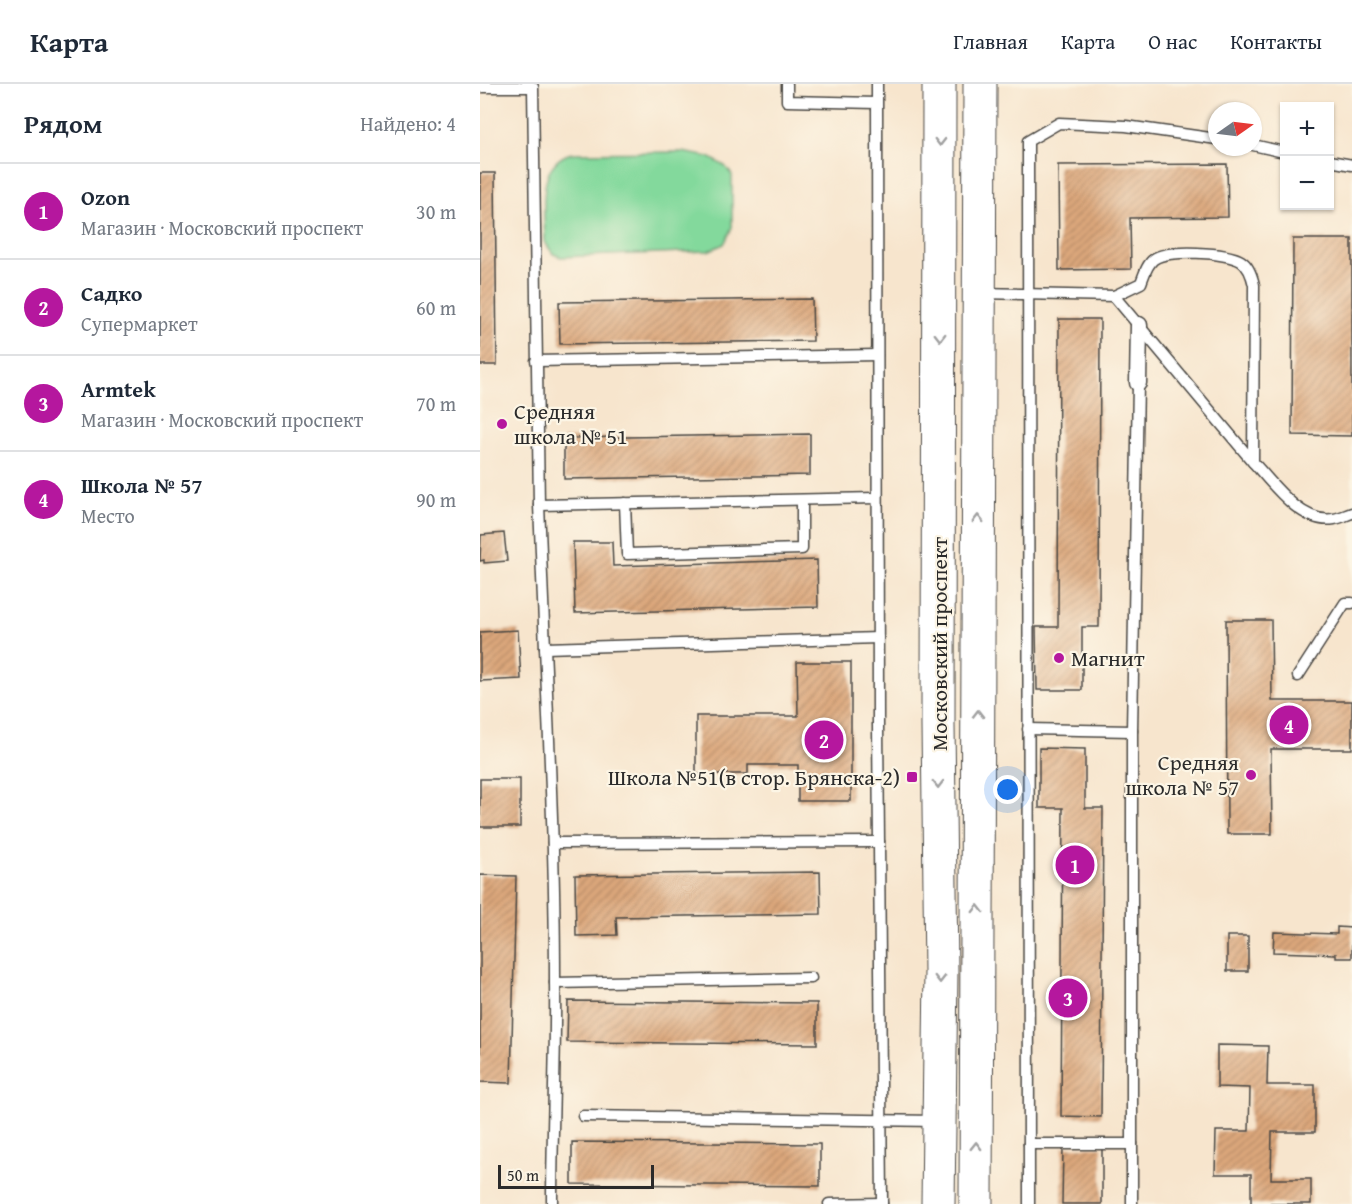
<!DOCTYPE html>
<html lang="ru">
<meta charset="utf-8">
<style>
:root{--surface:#fff;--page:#f2f2f3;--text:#1f2937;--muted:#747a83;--line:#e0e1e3;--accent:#b5179e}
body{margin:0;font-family:"Gentium Book Plus",serif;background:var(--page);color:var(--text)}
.controls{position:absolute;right:18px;top:18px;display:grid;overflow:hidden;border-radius:0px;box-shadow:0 2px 4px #0004}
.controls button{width:54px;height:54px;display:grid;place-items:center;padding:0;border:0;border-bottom:2px solid var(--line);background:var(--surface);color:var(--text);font:30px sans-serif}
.compass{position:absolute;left:728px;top:18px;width:54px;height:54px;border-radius:50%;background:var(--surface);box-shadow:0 2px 4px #0004;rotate:76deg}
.scale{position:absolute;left:18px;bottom:15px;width:156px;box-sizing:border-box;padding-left:6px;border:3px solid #2b2b2b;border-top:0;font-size:16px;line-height:21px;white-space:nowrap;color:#2b2b2b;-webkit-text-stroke:4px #fcf5e5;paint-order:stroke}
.you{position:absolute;left:528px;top:706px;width:21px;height:21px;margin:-15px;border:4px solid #fff;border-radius:50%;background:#1a73e8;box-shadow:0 0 0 9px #1a73e833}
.badge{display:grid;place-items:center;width:39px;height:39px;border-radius:50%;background:var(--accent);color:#fff;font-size:20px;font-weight:700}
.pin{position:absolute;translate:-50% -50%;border:3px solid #fff;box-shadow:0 2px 6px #0006}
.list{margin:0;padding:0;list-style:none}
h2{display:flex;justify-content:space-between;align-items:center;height:78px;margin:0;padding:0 24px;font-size:26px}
h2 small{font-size:20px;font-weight:400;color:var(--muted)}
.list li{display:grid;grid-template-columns:39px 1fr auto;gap:18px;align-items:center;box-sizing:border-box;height:96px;padding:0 24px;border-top:2px solid var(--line)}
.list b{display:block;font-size:22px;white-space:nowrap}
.list p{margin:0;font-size:20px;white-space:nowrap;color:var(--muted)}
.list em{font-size:20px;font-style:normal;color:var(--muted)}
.map{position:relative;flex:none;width:872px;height:1120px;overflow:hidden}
header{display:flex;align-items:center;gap:36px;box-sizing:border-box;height:84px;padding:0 30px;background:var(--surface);border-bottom:2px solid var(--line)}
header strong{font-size:28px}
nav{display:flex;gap:33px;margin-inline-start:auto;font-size:21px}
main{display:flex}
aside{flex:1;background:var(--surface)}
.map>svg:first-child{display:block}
.park{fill:#83d99c;stroke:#578264;stroke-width:1.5}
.building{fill:url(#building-hatch)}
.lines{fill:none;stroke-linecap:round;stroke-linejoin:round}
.service-casing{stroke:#4a4743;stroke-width:13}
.pedestrian-casing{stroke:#4a4743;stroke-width:19}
.primary-casing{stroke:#4a4743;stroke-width:35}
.service{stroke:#fff;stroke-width:10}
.pedestrian{stroke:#fff;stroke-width:16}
.primary{stroke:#fff;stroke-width:33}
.oneway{stroke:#a0a0a0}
.poi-dot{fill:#b5179e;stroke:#fcf5e5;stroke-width:2}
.labels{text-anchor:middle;stroke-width:4.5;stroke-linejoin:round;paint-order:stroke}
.poi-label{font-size:22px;fill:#2b2b2b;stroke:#fcf5e5;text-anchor:start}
.street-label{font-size:22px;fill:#2b2b2b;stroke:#fcf5e5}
</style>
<header>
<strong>Карта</strong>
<nav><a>Главная</a><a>Карта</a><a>О нас</a><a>Контакты</a></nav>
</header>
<main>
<aside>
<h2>Рядом<small>Найдено: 4</small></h2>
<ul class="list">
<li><span class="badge">1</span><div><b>Ozon</b><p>Магазин · Московский проспект</p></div><em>30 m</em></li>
<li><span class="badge">2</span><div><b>Садко</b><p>Супермаркет</p></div><em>60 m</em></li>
<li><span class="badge">3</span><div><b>Armtek</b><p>Магазин · Московский проспект</p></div><em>70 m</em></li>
<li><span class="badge">4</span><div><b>Школа № 57</b><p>Место</p></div><em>90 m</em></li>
</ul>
</aside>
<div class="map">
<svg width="872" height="1120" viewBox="0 0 872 1120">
<defs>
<pattern id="building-hatch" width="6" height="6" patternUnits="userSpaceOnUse" patternTransform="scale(1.5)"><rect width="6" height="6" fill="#dca77b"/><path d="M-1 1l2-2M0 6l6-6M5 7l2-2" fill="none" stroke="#b38865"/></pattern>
</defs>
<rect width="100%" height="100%" fill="#fcf5e5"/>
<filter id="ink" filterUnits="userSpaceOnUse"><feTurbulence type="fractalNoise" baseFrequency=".0167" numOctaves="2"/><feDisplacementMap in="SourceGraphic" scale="12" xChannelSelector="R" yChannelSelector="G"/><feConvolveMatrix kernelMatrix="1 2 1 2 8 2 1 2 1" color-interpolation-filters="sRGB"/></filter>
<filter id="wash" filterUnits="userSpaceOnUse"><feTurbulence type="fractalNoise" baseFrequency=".008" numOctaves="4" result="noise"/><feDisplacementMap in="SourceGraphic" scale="24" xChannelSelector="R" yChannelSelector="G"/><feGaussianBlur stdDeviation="1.35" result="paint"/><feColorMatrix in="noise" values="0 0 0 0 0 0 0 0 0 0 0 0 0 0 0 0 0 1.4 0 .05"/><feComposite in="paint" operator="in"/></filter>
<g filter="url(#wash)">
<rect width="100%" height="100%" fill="#f7e5cd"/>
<path class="park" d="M202,68L229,73L245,82L252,91V144L244,160L228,167L81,173L73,170L65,158C65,129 55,78 92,69Z"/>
<g id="blocks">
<g class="building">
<polygon points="747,80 748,133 650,134 651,185 579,186 578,81"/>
<polygon points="0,89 15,89 17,281 0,281"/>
<polygon points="813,155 872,155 872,352 812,351"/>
<polygon points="332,215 333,257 80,260 79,218"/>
<polygon points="579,235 620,235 619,543 602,543 602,606 557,606 556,543 578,543"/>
<polygon points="330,350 330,391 84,395 84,354"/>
<polygon points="24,449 27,477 4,479 4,476 0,477 1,451"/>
<polygon points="93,458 132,458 133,482 337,476 338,523 95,529"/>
<polygon points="746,536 791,536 792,617 872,617 872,665 791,665 792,750 747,750"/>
<polygon points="38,546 41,595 0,597 0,548"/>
<polygon points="317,578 371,578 371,717 318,717 318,681 268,681 268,690 216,690 216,632 318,632"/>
<polygon points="559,664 605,665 605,724 623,724 621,1033 581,1032 583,724 559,724"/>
<rect x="0" y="695" width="40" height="48"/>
<polygon points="340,788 341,830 136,833 137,851 96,852 95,791"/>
<polygon points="0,791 36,792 31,999 0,998"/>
<polygon points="857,843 872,844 872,874 856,874 856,870 793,868 794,848 857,850"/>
<rect x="747" y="852" width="21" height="35"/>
<polygon points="88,917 337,919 337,960 87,958"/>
<polygon points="737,961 788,962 787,1001 835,1001 835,1048 792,1048 791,1095 831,1095 831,1120 771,1120 771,1090 735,1090 736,1047 769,1047 770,1004 737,1003"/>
<polygon points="92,1058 340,1060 340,1102 92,1100"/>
<polygon points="583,1063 622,1063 622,1120 582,1120"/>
</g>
</g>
</g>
<g filter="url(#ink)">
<use href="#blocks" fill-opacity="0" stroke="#4a4743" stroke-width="1.5"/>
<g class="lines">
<g class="service-casing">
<g id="service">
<polyline points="307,0 307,17 396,19"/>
<polyline points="397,0 398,641 402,1120"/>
<polyline points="0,3 53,3 59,421 65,564 398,554"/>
<polyline points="773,61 804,68"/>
<polyline points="850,77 872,81"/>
<path d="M501,209L634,212L661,199C664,191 667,180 674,175C687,165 747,168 761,177C769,182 772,192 774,201L773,378C792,399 822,441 854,435C860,434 866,431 872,429"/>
<polyline points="634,212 773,378"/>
<polyline points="56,277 397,271"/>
<polyline points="145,419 147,470 322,465 322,416"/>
<polyline points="59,421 397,414"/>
<path d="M65,564C70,675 75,786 75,897C76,971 72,1046 72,1120"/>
<polyline points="818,592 865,519 872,519"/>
<polyline points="548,645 652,647"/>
<polyline points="73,759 399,758"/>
<polyline points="75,899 331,894"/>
<polyline points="103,1032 457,1037"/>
<polyline points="549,1060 652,1060"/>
<polyline points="349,1120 402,1119"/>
<polyline points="549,1120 548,57 579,39 646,42 737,55"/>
<polyline points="652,1120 652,647 658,299"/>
</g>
</g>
<g class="pedestrian-casing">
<polyline id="pedestrian" points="658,299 659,241"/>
</g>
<g class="primary-casing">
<g id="primary">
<polyline points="458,1120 461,887 458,641 459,0"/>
<polyline points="496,1120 500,0"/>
</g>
</g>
<use href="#service" class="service"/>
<use href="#pedestrian" class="pedestrian"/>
<use href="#primary" class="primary"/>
</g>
<defs><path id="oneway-chevron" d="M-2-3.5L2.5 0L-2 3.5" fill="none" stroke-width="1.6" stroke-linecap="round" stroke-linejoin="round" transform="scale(1.5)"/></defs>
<g class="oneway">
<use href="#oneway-chevron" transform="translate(460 58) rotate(90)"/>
<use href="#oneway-chevron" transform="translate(460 253) rotate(90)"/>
<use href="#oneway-chevron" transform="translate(498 435) rotate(-90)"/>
<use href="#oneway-chevron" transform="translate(498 630) rotate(-90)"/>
<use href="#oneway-chevron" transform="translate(458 700) rotate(89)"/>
<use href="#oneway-chevron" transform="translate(498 825) rotate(-90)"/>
<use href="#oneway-chevron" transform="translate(460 895) rotate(90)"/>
<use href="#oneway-chevron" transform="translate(496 1062) rotate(-89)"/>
</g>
</g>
<g class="poi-dot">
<circle cx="22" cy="340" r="6"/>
<circle cx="579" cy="574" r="6"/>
<circle cx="771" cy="691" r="6"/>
<rect x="426" y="687" width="12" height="12" rx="3"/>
</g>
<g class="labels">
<g class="poi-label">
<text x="34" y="335">Средняя<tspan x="34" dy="25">школа № 51</tspan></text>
<text x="591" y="582">Магнит</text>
<text x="759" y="686" text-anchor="end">Средняя<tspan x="759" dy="25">школа № 57</tspan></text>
<text x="420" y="701" text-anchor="end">Школа №51(в стор. Брянска-2)</text>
</g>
<g class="street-label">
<text transform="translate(459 560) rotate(-90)" y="8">Московский проспект</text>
</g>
</g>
</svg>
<div class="controls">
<button>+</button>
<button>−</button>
</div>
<svg class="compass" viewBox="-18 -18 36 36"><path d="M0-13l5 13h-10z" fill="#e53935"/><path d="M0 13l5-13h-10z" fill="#747a83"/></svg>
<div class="scale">50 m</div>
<div class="you"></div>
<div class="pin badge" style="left:595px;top:781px">1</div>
<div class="pin badge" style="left:344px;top:656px">2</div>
<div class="pin badge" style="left:588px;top:914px">3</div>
<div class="pin badge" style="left:809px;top:641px">4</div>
</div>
</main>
